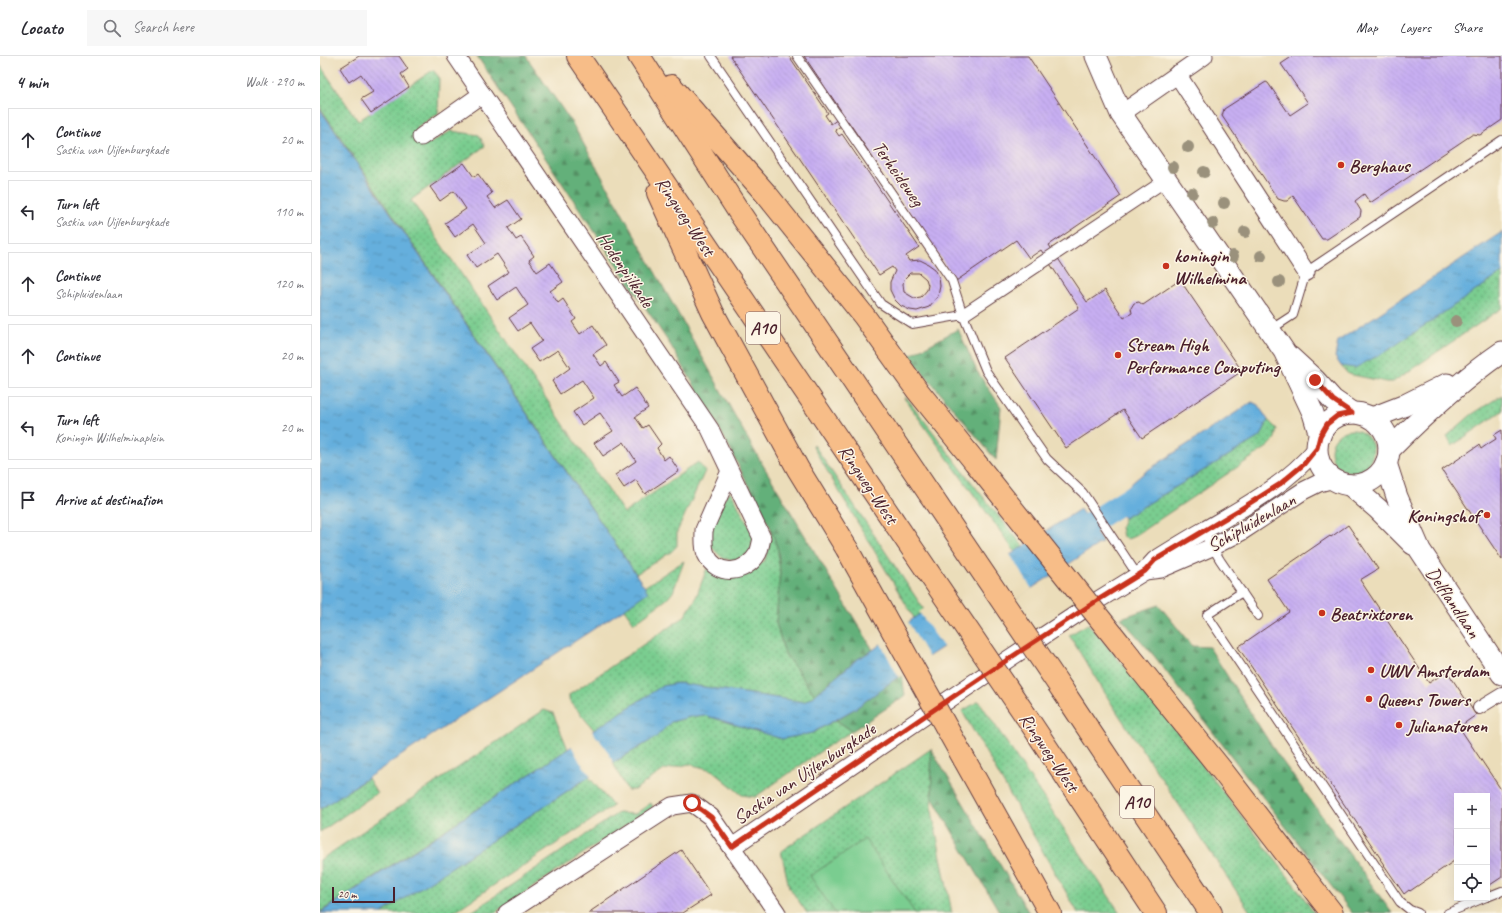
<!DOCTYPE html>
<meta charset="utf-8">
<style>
:root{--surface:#fff;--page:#f7f7f7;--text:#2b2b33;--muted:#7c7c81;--line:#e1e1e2}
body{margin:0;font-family:Caveat,sans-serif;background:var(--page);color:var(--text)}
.controls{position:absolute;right:12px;bottom:12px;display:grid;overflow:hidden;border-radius:0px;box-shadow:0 4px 16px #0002}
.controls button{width:36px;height:36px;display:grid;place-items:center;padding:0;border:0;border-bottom:1px solid var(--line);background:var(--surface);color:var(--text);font:20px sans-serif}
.scale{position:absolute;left:12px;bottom:10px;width:63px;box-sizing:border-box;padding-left:4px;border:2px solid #4a1f2b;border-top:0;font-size:11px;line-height:14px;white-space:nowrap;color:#4a1f2b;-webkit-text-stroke:3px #fcf5e5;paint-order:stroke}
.stop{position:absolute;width:12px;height:12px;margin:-9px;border:3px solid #c8321e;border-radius:50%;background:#fff}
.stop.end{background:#c8321e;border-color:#fff;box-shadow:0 1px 4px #0008}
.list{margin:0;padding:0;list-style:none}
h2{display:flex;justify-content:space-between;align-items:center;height:52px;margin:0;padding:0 16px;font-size:17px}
h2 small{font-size:13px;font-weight:400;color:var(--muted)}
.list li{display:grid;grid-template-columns:26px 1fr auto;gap:12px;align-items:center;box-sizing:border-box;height:64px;margin:0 8px 8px;padding:0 8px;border:1px solid var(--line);border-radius:0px}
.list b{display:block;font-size:15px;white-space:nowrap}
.list p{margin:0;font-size:13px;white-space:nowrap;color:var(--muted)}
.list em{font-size:13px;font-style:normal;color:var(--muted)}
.icon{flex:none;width:22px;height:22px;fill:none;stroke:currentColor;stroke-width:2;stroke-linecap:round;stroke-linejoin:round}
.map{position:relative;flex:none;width:1182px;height:857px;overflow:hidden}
header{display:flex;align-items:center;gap:24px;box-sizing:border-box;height:56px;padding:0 20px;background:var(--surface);border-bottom:1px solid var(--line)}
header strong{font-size:19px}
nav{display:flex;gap:22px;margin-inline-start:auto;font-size:14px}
.search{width:280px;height:36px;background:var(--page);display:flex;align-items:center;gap:10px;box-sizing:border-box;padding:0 14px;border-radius:0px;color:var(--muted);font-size:15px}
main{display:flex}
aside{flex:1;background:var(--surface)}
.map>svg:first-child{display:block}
.grass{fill:url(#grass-dots);stroke:#62765e}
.forest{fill:url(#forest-firs);stroke:#566852}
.pitch{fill:#7acd90;stroke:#62765e}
.water{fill:url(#water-ripples);stroke:#586784}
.pier{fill:#ebddba}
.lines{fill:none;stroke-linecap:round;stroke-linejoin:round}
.canal{stroke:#65afdd;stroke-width:22}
.building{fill:url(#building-back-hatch);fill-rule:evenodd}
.service-casing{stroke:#623c40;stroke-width:10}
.pedestrian-casing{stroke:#623c40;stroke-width:14}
.minor-casing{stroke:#623c40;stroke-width:19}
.tertiary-casing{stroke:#623c40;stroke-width:23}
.motorway-casing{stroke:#623c40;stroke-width:24}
.service{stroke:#fff;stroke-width:8}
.pedestrian{stroke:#fff;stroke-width:12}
.minor{stroke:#fff;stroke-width:17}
.tertiary{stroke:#fff;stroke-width:21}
.motorway{stroke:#f7bd88;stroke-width:22}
.motorway-bridge-casing{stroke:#623c40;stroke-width:24;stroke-linecap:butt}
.motorway-bridge{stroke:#f7bd88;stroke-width:22}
.tree{fill:#9a917c}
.route{stroke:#c8321e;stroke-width:5}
.poi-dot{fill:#c8321e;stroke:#fcf5e5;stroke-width:1.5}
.labels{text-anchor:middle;stroke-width:3;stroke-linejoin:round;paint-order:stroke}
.shield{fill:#fcf5e5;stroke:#7f5f63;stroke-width:1}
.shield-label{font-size:18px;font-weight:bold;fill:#4a1f2b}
.poi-label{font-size:19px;font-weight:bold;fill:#4a1f2b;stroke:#fcf5e5;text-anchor:start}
.street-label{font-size:19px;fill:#4a1f2b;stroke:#fcf5e5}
</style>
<header>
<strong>Locato</strong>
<div class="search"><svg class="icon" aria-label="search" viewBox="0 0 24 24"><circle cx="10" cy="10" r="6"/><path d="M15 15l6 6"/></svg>Search here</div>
<nav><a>Map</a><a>Layers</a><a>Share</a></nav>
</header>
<main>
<aside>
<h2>4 min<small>Walk · 290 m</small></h2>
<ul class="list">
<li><svg class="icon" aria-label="ahead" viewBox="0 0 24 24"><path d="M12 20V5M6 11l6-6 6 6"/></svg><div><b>Continue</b><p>Saskia van Uijlenburgkade</p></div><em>20 m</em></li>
<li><svg class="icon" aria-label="left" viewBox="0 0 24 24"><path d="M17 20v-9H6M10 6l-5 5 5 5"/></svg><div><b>Turn left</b><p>Saskia van Uijlenburgkade</p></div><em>110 m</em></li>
<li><svg class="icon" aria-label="ahead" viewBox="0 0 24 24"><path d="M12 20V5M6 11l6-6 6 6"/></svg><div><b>Continue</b><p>Schipluidenlaan</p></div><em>120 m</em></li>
<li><svg class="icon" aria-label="ahead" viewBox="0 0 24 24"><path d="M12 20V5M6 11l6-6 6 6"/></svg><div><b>Continue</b></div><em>20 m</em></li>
<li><svg class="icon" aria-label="left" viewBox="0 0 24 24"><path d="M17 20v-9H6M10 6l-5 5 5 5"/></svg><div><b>Turn left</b><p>Koningin Wilhelminaplein</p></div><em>20 m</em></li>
<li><svg class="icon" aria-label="arrive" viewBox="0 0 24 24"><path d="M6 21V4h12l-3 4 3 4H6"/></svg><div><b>Arrive at destination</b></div></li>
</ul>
</aside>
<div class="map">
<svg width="1182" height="857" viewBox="0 0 1182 857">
<defs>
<pattern id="grass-dots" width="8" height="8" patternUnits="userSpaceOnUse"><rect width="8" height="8" fill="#7acd90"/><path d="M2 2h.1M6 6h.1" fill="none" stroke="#66a676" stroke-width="1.8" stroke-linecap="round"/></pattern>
<pattern id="forest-firs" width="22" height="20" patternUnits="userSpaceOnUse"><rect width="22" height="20" fill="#63b07a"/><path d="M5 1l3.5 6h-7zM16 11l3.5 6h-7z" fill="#548f64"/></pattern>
<pattern id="water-ripples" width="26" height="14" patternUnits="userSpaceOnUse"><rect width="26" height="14" fill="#65afdd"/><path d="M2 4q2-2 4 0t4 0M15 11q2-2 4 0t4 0" fill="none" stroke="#558eb3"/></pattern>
<pattern id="building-back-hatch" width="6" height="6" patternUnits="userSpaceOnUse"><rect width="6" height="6" fill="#c7aff2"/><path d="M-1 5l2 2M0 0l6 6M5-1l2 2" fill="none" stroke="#ac96d0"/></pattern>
</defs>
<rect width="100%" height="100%" fill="#fcf5e5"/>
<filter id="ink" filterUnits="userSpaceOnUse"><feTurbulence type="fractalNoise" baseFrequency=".025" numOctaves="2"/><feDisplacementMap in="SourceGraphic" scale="8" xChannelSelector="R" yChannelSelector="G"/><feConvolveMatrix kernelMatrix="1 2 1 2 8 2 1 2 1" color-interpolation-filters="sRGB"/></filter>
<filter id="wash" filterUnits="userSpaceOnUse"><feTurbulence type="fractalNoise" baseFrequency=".012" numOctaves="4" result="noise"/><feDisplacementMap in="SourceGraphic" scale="16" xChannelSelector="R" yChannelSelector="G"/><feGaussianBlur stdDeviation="0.9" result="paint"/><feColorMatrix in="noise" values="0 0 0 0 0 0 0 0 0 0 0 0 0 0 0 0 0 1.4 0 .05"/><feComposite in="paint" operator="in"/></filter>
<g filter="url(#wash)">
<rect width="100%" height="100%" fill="#ebddba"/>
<g class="grass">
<polygon points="0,9 38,65 113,14 119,21 118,58 97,71 109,88 131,75 159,79 165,90 91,144 304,457 378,406 385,415 357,476 357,490 351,496 316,518 0,51"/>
<polygon points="1182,217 1182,252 1073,326 1066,326 1028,318 1021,310 1035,311 1069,293"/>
<polygon points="1182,339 1182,355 1132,390 1127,380 1151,359"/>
<polygon points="586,341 660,437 703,490 695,496 584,342"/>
<polygon points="948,364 957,373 955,382 949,390 813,481 807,483 803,481 801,471 804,462 941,380"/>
<circle cx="1032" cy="395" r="21"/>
<polygon points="494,389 605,555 594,562 493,391"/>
<path d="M411,436L434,480L431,496L416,504L404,503C399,499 392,493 390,487C387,473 401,450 407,437Z"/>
<polygon points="451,473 458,494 460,517 456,567 465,598 495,639 484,646 358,627 342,630 274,674 249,644 249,639 364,561 375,544 387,512 415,520 429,518 444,505 449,492"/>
<polygon points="364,505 353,536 347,543 314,567 304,553 327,536 324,531"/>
<polygon points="768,568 824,633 980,836 994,857 931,857 793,650 749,579"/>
<polygon points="659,645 800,857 758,857 642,655"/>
<polygon points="224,654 233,657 248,693 0,856 0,804"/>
<polygon points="384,659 462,683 492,677 516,664 532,675 511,688 435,741 422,739 392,714 369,708 344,714 314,734 307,734 293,707 335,682 351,666 370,661"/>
<polygon points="611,693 612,755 632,857 487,857 469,831 461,795"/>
<polygon points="269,721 293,750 132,857 62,857"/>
<polygon points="48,722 57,737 0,776 0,753"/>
<polygon points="331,747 333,751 174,857 150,857 298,757 315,758"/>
</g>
<g class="forest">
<polygon points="157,0 206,0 252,67 434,394 553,594 536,604 495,639 465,598 456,567 460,517 458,494 451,473 397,368 351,290"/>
<polygon points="638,273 657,315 681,351 676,404 589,300"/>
<polygon points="839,549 872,590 889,591 955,695 1072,857 1032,857 835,601 801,562"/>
<polygon points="582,618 585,640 532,675 516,664 536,652"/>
<polygon points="611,693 709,857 680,857 612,741"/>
</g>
<polygon class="pitch" points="545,783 595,857 515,857 490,820"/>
<g class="water">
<polygon points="0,53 328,536 304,553 0,753"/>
<polygon points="1182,176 1182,217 1070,293 1035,312 1021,310 1015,301 1018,285"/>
<polygon points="932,346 938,349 948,364 941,380 804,462 789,446 825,416"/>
<polygon points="760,453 782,486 582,618 536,652 492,677 462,683 384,659 370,661 351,666 335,682 264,724 62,857 0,857 248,693 274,674 342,630 358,627 484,646 495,639 536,604 553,594 594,562"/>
</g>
<g class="pier">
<polygon points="689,497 712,533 624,592 599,556"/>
<polygon points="587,564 609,602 579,622 560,586"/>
<polygon points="271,674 285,691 294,708 272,721 260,706 251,689"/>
</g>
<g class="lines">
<polyline class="canal" points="745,483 819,436"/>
</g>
<g id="blocks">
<g class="building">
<polygon points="39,0 79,0 88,13 81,18 89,31 51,57 41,43 53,36 41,18 29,26 20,12"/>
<path d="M410,0H469L508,57L505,59L511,68L524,59L484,0H708L801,140L729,189L767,246L785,234L804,262L812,257L811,252L814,247L819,246L823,249L860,224L922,315L822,382L803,354L746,392L685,302L759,252L721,194L709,202L696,184L636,225L528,65L515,74L519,80L522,78L599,191L586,200L589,205L600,204L608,208L615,213L619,221L620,230L618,240L609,251L597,255L590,254L581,250L575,244L570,234V226L575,215L572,211L559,219ZM590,217H599L606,223L608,229L607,234L601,241L594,242L584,236L583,228L584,223Z"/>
<polygon points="973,0 1182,0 1182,64 1160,79 1153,78 1050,147 1044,138 1035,145 1041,155 1040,161 1007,183 1002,183 973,140 967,145 964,145 958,143 902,60 904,53 946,26 948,27 970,59 988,47 961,8"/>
<polygon points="144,107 154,121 158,118 172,137 167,141 175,152 188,144 201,163 188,172 196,184 201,181 214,200 209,204 217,216 230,207 243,226 230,235 238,247 243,243 256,263 252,266 260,278 273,269 286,289 273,298 281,310 286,306 299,326 294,329 302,341 315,332 328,352 315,361 323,372 328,369 341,388 337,392 344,404 349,400 359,415 325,438 316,424 304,432 295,419 316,405 304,386 283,400 274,387 293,375 280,357 262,369 253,356 274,342 262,324 240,338 232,325 250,312 238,294 219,306 210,293 222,285 210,267 198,275 189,262 208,249 196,231 177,244 168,230 189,216 177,198 156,212 147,199 166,187 153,168 135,181 125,167 146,153 134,135 120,145 110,131"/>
<polygon points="1182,374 1182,504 1122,414 1159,389 1161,393 1168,388 1176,383 1174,379"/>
<polygon points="1028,469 1058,513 1040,524 1109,627 1127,615 1156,659 1139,671 1182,735 1182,821 1167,831 1167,740 1137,740 1137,803 1090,835 1089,834 1084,838 1060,803 1061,803 918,591 969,556 947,523 1010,480 1011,481"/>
<polygon points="361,794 391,839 363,857 268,857"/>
</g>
</g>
</g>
<g filter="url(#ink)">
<use href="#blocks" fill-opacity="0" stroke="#623c40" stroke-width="1"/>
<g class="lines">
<g class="service-casing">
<g id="service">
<polyline points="391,0 561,248 592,268 643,259"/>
<polyline points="477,0 632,225 643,259 666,315 727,403 763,437 818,520"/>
<polyline points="950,274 973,259 986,216 1182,84"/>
<polyline points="883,475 900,504 938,560"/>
<polyline points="922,536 887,559 1080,846 1090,854 1098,857"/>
<polyline points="1167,841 1182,835"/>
<polyline points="1128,857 1164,842"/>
</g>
</g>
<g class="pedestrian-casing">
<g id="pedestrian">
<polyline points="643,259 846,124"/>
<polyline points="1159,652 1182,638"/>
</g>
</g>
<g class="minor-casing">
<g id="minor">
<path d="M136,0L390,373L442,482C441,486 440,493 438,497C426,518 397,522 386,498C383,491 384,481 384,474L410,415"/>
<polyline points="857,18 986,216"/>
<polyline points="801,58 884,0"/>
<polyline points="101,81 162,38"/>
<polyline points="825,515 841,513 892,491 921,476 983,435 999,427 1014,423"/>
<path d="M412,791L690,602L778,544L825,515L835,504C851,494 867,484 883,475C924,451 965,430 997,392"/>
<polyline points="187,857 344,755 352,750 372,747 391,761 457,857"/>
</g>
</g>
<g class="tertiary-casing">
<g id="tertiary">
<polyline points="776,0 801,58 964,295 993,357 1000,380"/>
<polyline points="970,301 995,324 1013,344 1032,357"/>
<circle cx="1033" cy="393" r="36"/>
<polyline points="1052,362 1083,350 1127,328"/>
<path d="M1069,394C1104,359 1141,324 1182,296"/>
<polyline points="1066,407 1077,441 1100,494 1182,618"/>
<polyline points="1030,429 1058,453 1093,488"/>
</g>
</g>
<g class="motorway-casing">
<g id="motorway">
<polyline points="258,0 572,463"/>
<polyline points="319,0 419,156 609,437"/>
<polyline points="351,30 447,139 544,260 597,334 655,406"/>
<polyline points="338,137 393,257 478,413 527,493"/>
<polyline points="804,593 904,717 1012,857"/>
<polyline points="743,635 891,857"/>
<polyline points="706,660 836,857"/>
<polyline points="644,703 730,857"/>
</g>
</g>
<use href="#service" class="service"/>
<use href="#pedestrian" class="pedestrian"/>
<use href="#minor" class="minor"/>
<use href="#tertiary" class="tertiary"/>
<use href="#motorway" class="motorway"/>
<g class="motorway-bridge-casing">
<g id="motorway-bridge">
<polyline points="655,406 804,593"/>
<polyline points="609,437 743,635"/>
<polyline points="572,463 706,660"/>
<polyline points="527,493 644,703"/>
</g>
</g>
<use href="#motorway-bridge" class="motorway-bridge"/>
</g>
<g class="tree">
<circle cx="868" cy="91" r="6"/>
<circle cx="853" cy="111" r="6"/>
<circle cx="884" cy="116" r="6"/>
<circle cx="872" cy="137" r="6"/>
<circle cx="904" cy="147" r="6"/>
<circle cx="893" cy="167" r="6"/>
<circle cx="925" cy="176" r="6"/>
<circle cx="913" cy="200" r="6"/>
<circle cx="941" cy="200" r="6"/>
<circle cx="959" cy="226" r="6"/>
<circle cx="1136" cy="265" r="6"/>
</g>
</g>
<g class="lines" filter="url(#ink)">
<polyline class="route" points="372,747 391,761 412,791 690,602 778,544 825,515 835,504 919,454 960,428 984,408 997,392 1000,380 1007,368 1017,360 1032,357 1013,344 995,324"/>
</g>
<g class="poi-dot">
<circle cx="1021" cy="109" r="4"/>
<circle cx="846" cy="210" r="4"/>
<circle cx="798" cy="299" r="4"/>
<circle cx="1167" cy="459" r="4"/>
<circle cx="1002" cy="557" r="4"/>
<circle cx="1051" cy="614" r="4"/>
<circle cx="1049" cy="643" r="4"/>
<circle cx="1079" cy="669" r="4"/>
</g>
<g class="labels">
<g class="shield">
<rect x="426" y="256" width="34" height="32" rx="3"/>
<rect x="800" y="730" width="34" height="32" rx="3"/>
</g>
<g class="shield-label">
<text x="443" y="278">A10</text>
<text x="817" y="752">A10</text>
</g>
<g class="poi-label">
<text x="1029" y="116">Berghaus</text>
<text x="854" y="206">koningin<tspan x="854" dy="22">Wilhelmina</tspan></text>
<text x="806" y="295">Stream High<tspan x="806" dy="22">Performance Computing</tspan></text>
<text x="1159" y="466" text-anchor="end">Koningshof</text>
<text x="1010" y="564">Beatrixtoren</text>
<text x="1059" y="621">UWV Amsterdam</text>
<text x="1057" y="650">Queens Towers</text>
<text x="1087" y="676">Julianatoren</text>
</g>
<g class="street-label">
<text transform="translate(579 117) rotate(55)" y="7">Terheideweg</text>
<text transform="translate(366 160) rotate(56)" y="7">Ringweg-West</text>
<text transform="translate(306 213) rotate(56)" y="7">Hodenpijlkade</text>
<text transform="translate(549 428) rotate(56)" y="7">Ringweg-West</text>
<text transform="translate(931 466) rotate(-30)" y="7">Schipluidenlaan</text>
<text transform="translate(1134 546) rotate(56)" y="7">Delflandlaan</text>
<text transform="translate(730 696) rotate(56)" y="7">Ringweg-West</text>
<text transform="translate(484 717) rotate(-34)" y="7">Saskia van Uijlenburgkade</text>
</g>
</g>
</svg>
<div class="controls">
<button>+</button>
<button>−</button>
<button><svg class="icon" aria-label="locate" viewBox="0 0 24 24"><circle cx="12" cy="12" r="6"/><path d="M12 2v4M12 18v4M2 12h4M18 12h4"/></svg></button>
</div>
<div class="scale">20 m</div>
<div class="stop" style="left:372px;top:747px"></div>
<div class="stop end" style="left:995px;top:324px"></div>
</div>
</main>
